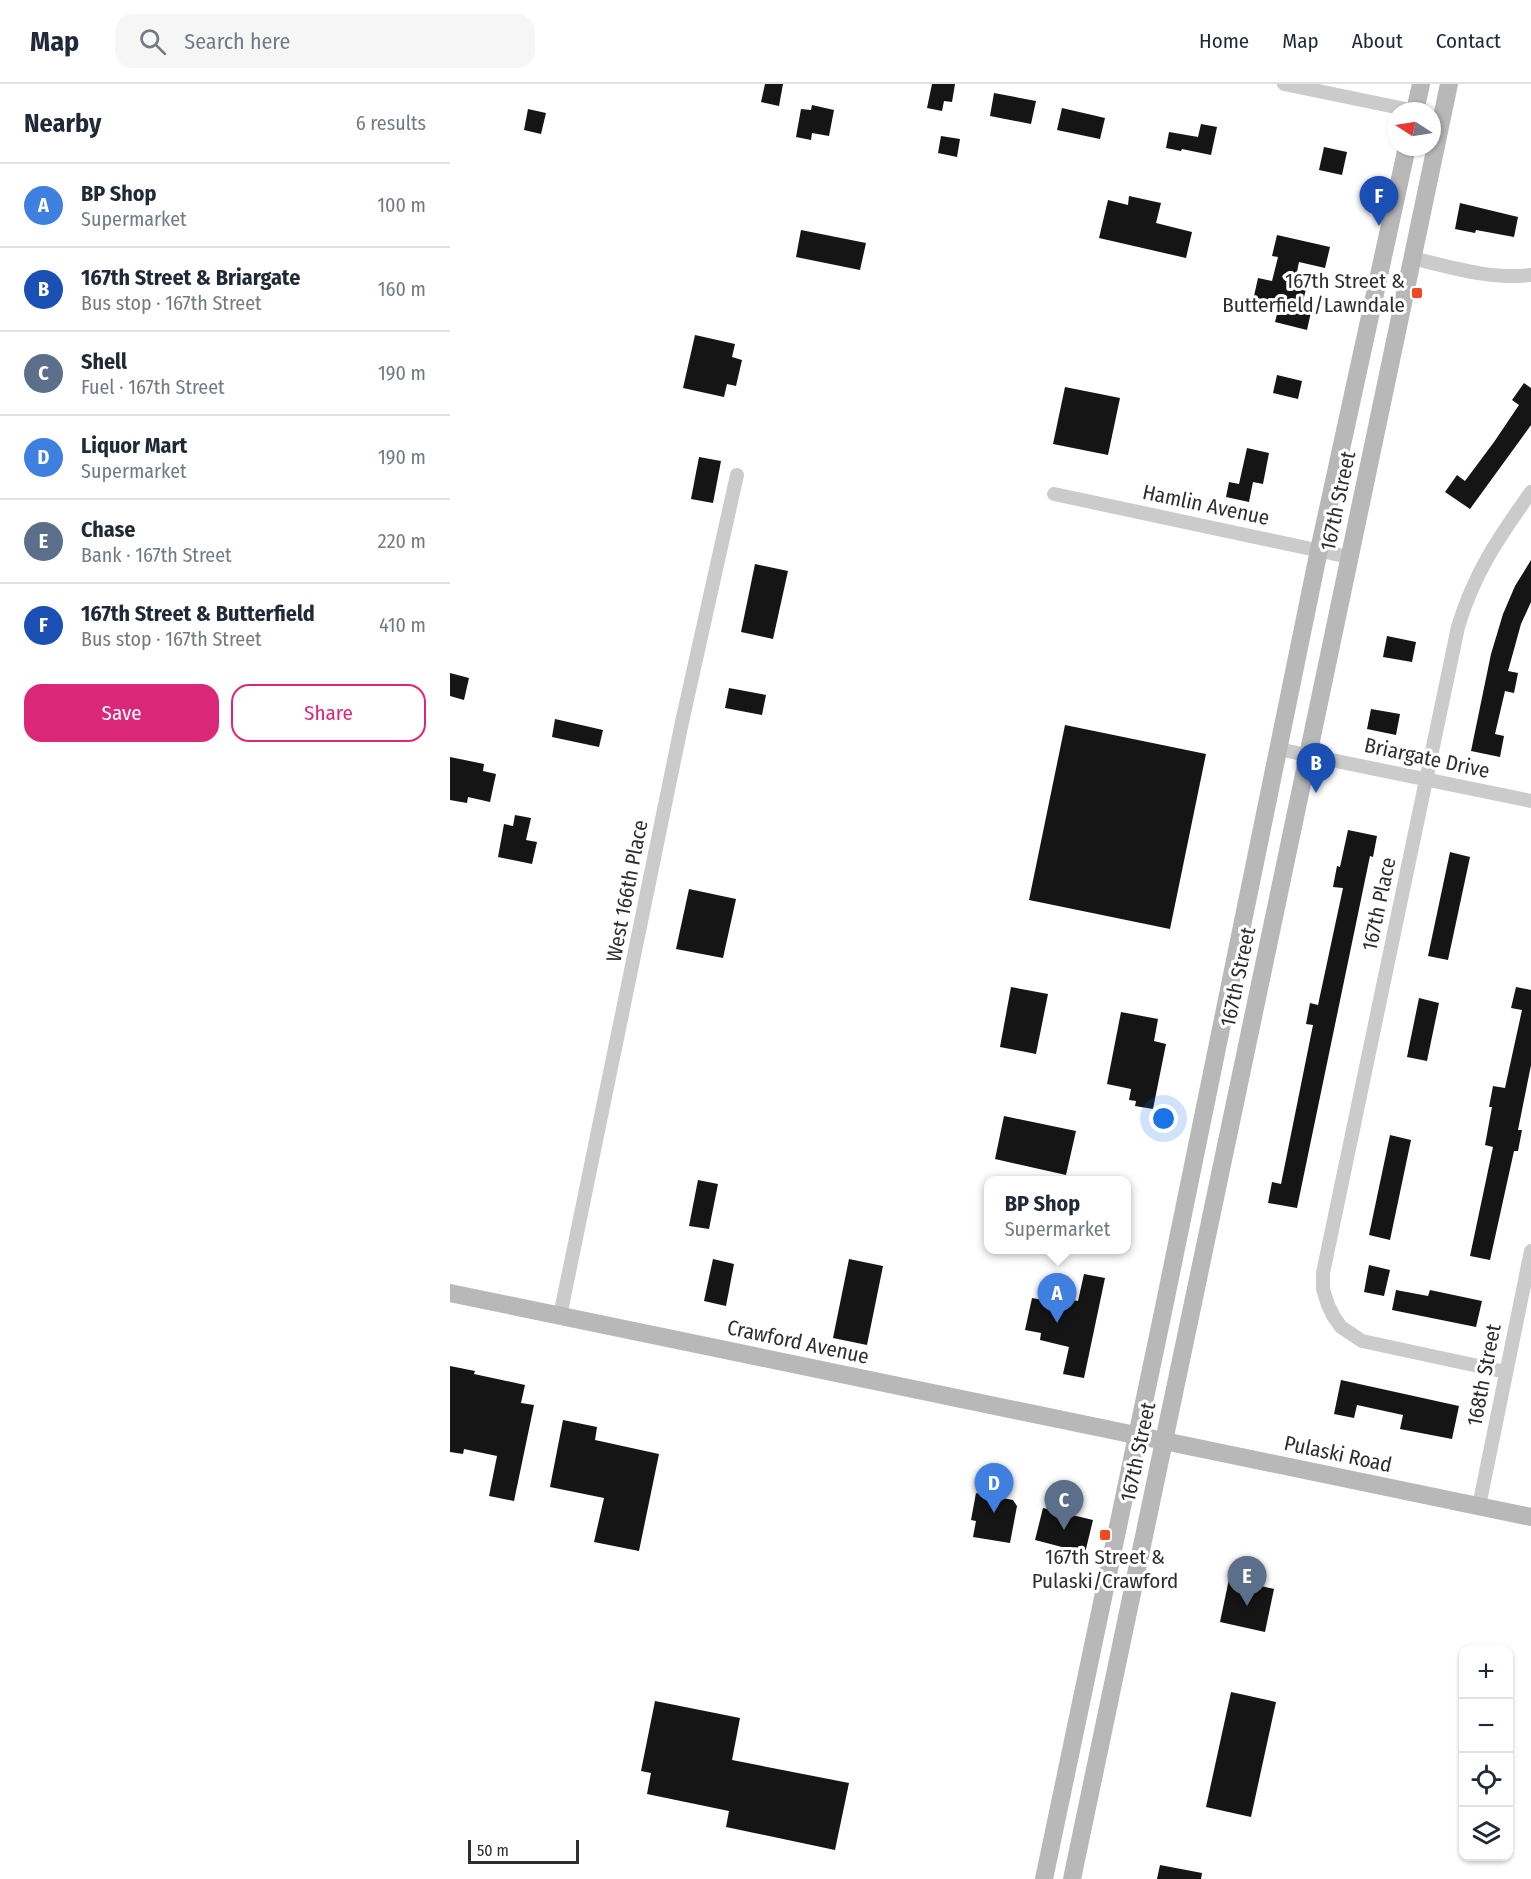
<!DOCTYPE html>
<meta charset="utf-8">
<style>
:root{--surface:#fff;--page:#f6f6f7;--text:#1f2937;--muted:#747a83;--line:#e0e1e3;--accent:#db2777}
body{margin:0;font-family:"Fira Sans Condensed",sans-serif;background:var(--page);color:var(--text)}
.controls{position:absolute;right:18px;bottom:18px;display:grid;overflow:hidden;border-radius:12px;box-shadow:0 2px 4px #0004}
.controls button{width:54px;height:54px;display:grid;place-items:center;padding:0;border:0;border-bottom:2px solid var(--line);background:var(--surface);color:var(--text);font:30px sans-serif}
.compass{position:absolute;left:937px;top:18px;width:54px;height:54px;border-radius:50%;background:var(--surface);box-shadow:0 2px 4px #0004;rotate:282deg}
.scale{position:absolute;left:18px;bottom:15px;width:111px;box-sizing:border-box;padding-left:6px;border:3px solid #2e2e2e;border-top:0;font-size:16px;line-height:21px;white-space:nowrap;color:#2e2e2e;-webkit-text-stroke:4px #fff;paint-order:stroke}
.you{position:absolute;left:714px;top:1035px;width:21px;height:21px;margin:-15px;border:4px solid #fff;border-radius:50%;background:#1a73e8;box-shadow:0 0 0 9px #1a73e833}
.badge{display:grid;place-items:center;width:39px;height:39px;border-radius:50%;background:var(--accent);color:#fff;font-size:20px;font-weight:700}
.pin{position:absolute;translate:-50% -50px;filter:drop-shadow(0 2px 3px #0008)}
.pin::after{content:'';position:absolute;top:32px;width:21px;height:18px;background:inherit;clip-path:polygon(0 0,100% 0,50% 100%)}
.popup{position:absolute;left:534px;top:1092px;width:147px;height:78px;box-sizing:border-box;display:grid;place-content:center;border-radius:12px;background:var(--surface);filter:drop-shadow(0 2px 4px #0005);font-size:20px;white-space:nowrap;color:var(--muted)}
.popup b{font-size:22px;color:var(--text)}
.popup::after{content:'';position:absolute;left:50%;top:100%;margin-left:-12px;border:12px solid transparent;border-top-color:var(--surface)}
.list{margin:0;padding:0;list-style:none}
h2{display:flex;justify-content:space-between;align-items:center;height:78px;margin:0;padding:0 24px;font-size:26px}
h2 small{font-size:20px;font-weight:400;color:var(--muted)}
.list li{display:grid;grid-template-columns:39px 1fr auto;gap:18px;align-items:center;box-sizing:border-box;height:84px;padding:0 24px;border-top:2px solid var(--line)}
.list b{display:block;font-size:22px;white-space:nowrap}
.list p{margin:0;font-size:20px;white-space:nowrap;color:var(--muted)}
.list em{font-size:20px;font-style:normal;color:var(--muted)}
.actions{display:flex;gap:12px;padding:18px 24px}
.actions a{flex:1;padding:14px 0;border:2px solid var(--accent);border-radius:18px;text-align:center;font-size:21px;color:var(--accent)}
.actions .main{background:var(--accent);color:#fff}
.icon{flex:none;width:33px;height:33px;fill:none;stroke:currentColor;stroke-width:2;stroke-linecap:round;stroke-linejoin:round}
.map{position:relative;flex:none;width:1081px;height:1795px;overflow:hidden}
header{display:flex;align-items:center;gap:36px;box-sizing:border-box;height:84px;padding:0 30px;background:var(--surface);border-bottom:2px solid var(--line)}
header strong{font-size:28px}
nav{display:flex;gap:33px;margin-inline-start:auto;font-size:21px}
.search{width:420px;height:54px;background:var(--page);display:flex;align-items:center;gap:15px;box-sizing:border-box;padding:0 21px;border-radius:18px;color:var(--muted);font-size:22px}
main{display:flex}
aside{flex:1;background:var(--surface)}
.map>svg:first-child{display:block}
.building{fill:#151515}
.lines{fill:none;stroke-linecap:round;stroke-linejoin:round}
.street{stroke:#cbcbcb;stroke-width:14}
.secondary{stroke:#b8b8b8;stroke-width:18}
.poi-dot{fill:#f14924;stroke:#fff;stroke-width:2}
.labels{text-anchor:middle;stroke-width:6;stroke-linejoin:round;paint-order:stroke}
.poi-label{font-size:21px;fill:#2e2e2e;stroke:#fff;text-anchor:end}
.street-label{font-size:21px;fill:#2e2e2e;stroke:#fff}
</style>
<header>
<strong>Map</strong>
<div class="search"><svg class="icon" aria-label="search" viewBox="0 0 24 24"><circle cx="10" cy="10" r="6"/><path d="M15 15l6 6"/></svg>Search here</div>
<nav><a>Home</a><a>Map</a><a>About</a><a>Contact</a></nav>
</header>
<main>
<aside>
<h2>Nearby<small>6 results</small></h2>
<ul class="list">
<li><span class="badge" style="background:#3f7fe0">A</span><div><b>BP Shop</b><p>Supermarket</p></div><em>100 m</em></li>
<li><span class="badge" style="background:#1a4fb4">B</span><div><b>167th Street &amp; Briargate</b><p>Bus stop · 167th Street</p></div><em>160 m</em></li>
<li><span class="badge" style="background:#5c6f8a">C</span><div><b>Shell</b><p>Fuel · 167th Street</p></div><em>190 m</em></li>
<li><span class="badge" style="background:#3f7fe0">D</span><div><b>Liquor Mart</b><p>Supermarket</p></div><em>190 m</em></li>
<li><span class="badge" style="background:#5c6f8a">E</span><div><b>Chase</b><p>Bank · 167th Street</p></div><em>220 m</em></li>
<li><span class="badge" style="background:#1a4fb4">F</span><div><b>167th Street &amp; Butterfield</b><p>Bus stop · 167th Street</p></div><em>410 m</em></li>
</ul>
<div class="actions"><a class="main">Save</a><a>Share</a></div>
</aside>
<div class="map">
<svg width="1081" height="1795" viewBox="0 0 1081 1795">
<rect width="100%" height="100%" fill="#fff"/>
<g class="building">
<polygon points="315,0 333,0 329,22 311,18"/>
<polygon points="482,0 505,0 502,18 494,17 492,27 477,24"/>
<polygon points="544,9 586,17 581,40 540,32"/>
<polygon points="362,21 384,26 379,52 362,49 361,56 346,53 351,25 361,26"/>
<polygon points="612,24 655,34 650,55 607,46"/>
<polygon points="78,25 96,29 91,50 74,46"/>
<polygon points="751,40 767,43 761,71 732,65 731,67 716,64 719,48 748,53"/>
<polygon points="491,52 510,55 507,73 488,69"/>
<polygon points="874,63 897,68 892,91 869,86"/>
<polygon points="679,112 711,119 706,139 742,148 736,174 649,154 658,116 678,121"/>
<polygon points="1010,119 1068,133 1064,153 1026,146 1025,149 1005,145"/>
<polygon points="351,146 416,159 410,186 346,173"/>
<polygon points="827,151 880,163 875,184 849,178 844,202 856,205 853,217 863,219 857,246 825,238 828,226 802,221 808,194 822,197 828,173 822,172"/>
<polygon points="245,251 285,260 282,273 292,276 286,302 277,300 274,313 233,304"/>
<polygon points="827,291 852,297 848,315 823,309"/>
<polygon points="1074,299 1081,304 1081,341 1020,425 995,408 1007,391 1015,397 1044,358 1069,321 1062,316"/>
<polygon points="615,303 670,314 658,371 603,360"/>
<polygon points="797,364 819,369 813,400 803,398 799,418 776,413 779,398 789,400"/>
<polygon points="249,373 271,377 263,419 241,415"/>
<polygon points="1081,476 1081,518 1071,540 1058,587 1068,589 1064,609 1055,607 1045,650 1054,652 1050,673 1021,667 1041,570 1053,530 1065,502"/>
<polygon points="305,480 338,487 323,555 291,548"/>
<polygon points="937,552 966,558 962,578 933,573"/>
<polygon points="0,589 19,594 14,616 0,612"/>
<polygon points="279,604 316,611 312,631 275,624"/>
<polygon points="921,625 950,630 946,651 917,645"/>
<polygon points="105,635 153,646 149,663 102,653"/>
<polygon points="615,641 756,670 720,845 579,816"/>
<polygon points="0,673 34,680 33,687 46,690 40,718 18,713 17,719 0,716"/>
<polygon points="65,731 81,734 76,756 87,758 82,780 48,773 54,740 63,742"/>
<polygon points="898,746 927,752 923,773 920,772 847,1124 818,1119 822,1098 831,1100 863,941 856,940 860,919 868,921 893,804 883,803 887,782 890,783"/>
<polygon points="1000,768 1020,773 998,876 978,872"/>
<polygon points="239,805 286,815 273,874 226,865"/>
<polygon points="561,903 598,910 586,970 550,963"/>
<polygon points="1066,903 1081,906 1081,981 1068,1046 1072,1046 1068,1067 1064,1067 1040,1176 1020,1172 1043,1063 1035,1061 1042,1023 1039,1023 1043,1002 1055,1004 1072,926 1061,924"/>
<polygon points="969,914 989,919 977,977 957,973"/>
<polygon points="671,928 708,935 704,957 716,960 703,1025 685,1022 686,1017 679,1016 681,1005 657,1000"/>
<polygon points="554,1032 626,1047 616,1091 545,1075"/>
<polygon points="940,1051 961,1056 940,1156 919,1151"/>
<polygon points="248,1096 268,1100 259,1145 239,1142"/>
<polygon points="263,1175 284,1180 276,1222 254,1217"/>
<polygon points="399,1175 433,1182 417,1261 383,1254"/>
<polygon points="919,1181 940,1186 934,1212 914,1208"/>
<polygon points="634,1190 655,1194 634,1294 613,1290 619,1263 590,1256 591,1249 575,1246 582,1214 598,1217 599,1211 628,1217"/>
<polygon points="946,1206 978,1212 980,1206 1032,1217 1026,1243 942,1226"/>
<polygon points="0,1282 25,1287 24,1290 75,1301 71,1319 84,1321 64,1417 39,1412 47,1372 14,1365 13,1370 0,1368"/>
<polygon points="891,1296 1009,1322 1002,1355 950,1345 953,1331 907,1321 904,1334 884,1330"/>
<polygon points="113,1336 147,1343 145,1356 209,1370 189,1467 144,1458 154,1414 100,1403"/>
<polygon points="526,1409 563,1416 567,1422 560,1459 523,1453 526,1437 521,1436"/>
<polygon points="593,1424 643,1436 635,1469 585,1456"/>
<polygon points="779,1495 824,1505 815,1548 770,1538"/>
<polygon points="781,1608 826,1618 801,1733 756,1723"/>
<polygon points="205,1617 290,1634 282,1676 399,1699 385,1766 276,1743 279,1727 197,1710 201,1689 191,1687"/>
<polygon points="710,1781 752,1789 751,1795 707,1795"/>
</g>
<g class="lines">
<g class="street">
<polyline points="834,0 965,27"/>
<path d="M962,174C1000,183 1041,196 1081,191"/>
<polyline points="604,410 899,473"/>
<polyline points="828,665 1081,717"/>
<polyline points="110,1232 232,638 287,391"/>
<path d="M1056,1288L912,1257L891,1243L884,1233L878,1221L873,1205V1189L1008,543C1024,489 1049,453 1081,408"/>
<polyline points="1029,1422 1081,1167"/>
</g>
<g class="secondary">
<polyline points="965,27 971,0"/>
<polyline points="0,1209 1081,1433"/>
<polyline points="594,1795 713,1228 869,466 957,63"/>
<polyline points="622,1795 999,0"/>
</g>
</g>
<g class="poi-dot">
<rect x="961" y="203" width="12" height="12" rx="3"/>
<rect x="649" y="1445" width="12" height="12" rx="3"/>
</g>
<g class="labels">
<g class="poi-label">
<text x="955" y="204">167th Street &amp;<tspan x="955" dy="24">Butterfield/Lawndale</tspan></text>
<text x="655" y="1480" text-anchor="middle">167th Street &amp;<tspan x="655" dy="24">Pulaski/Crawford</tspan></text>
</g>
<g class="street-label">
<text transform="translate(888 417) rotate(-78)" y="7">167th Street</text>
<text transform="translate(756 421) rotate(12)" y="7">Hamlin Avenue</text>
<text transform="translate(977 674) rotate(12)" y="7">Briargate Drive</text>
<text transform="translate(177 807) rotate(-79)" y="7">West 166th Place</text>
<text transform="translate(929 820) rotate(-78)" y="7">167th Place</text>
<text transform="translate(788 893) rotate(-78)" y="7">167th Street</text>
<text transform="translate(348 1258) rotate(12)" y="7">Crawford Avenue</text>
<text transform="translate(1034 1291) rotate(-79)" y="7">168th Street</text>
<text transform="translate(688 1368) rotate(-78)" y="7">167th Street</text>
<text transform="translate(888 1370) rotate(12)" y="7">Pulaski Road</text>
</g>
</g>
</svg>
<div class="controls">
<button>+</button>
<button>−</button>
<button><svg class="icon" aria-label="locate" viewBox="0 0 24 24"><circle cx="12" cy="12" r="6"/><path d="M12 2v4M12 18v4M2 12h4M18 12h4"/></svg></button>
<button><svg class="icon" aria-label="layers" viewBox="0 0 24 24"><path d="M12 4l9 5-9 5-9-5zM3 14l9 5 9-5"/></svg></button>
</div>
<svg class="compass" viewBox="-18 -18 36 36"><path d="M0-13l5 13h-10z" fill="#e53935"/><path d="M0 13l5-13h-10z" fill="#747a83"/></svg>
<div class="scale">50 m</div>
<div class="you"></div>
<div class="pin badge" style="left:607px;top:1239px;background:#3f7fe0">A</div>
<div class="popup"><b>BP Shop</b>Supermarket</div>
<div class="pin badge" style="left:866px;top:709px;background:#1a4fb4">B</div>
<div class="pin badge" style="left:614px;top:1446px;background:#5c6f8a">C</div>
<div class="pin badge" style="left:544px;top:1429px;background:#3f7fe0">D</div>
<div class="pin badge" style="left:797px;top:1522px;background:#5c6f8a">E</div>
<div class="pin badge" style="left:929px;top:142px;background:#1a4fb4">F</div>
</div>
</main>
